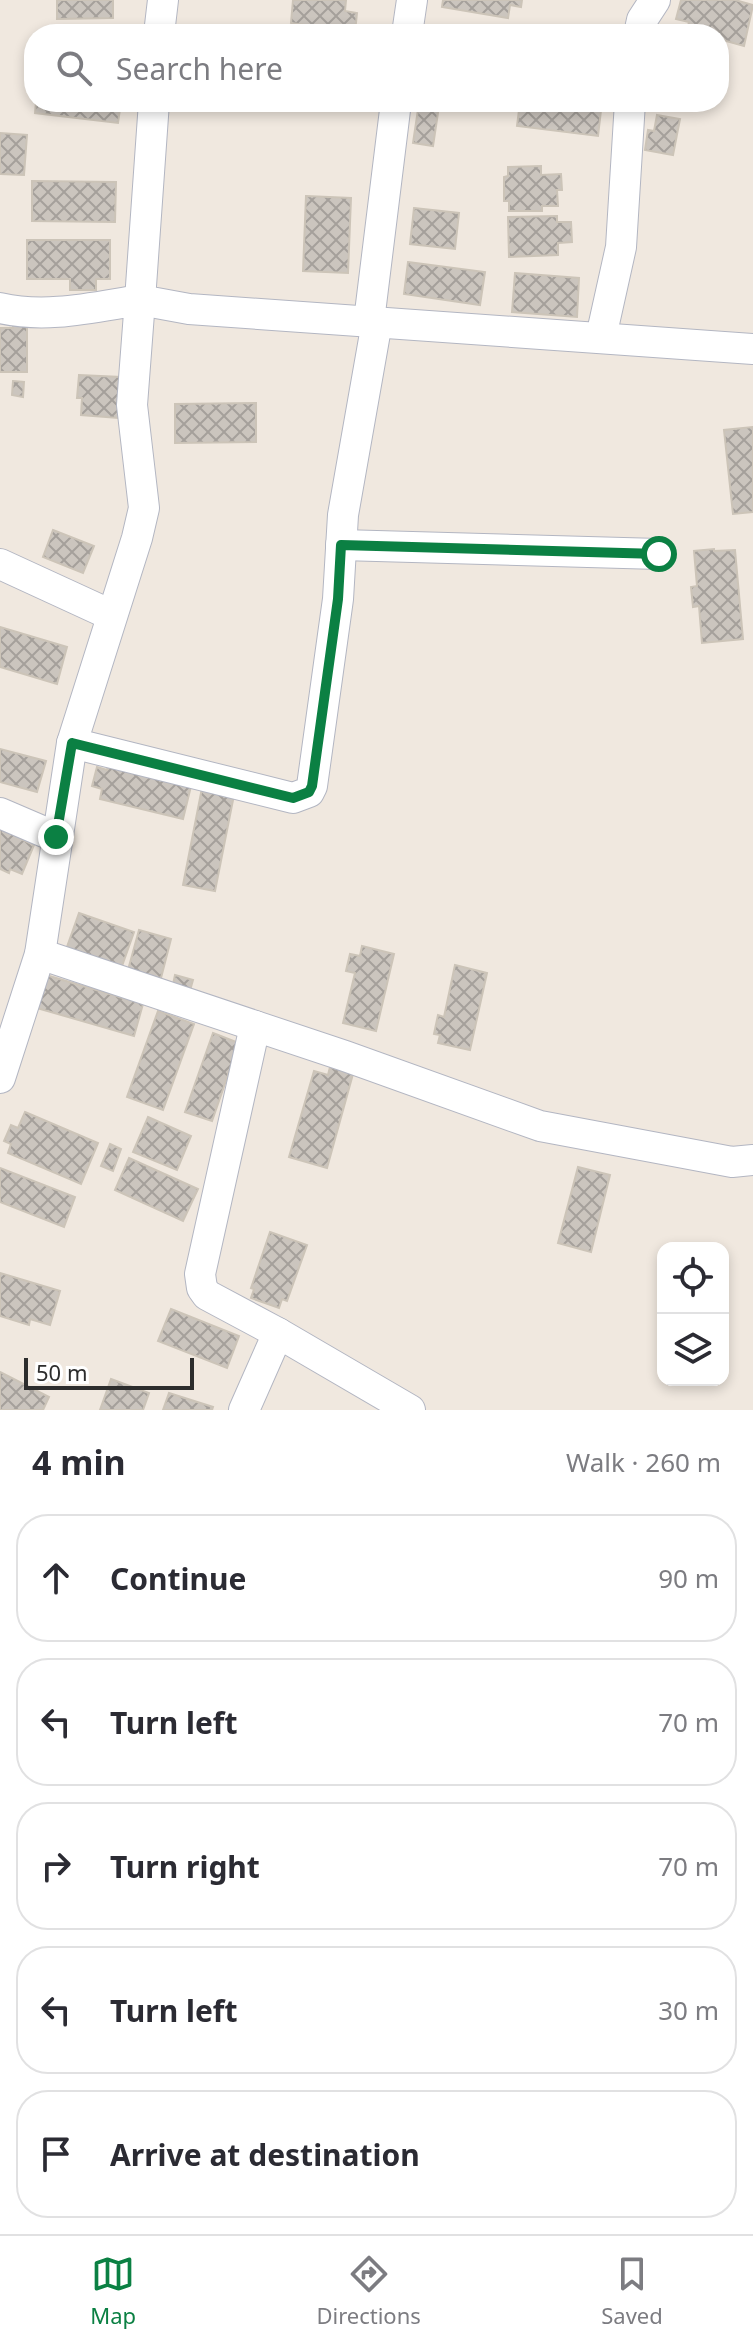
<!DOCTYPE html>
<meta charset="utf-8">
<style>
:root{--surface:#fff;--page:#f2f2f3;--text:#2b2b33;--muted:#7c7c81;--line:#e1e1e2;--accent:#0b8043}
body{margin:0;font-family:"Noto Sans",sans-serif;background:var(--page);color:var(--text)}
.controls{position:absolute;right:24px;bottom:24px;display:grid;overflow:hidden;border-radius:16px;box-shadow:0 4px 12px #0003}
.controls button{width:72px;height:72px;display:grid;place-items:center;padding:0;border:0;border-bottom:2px solid var(--line);background:var(--surface);color:var(--text);font:40px sans-serif}
.scale{position:absolute;left:24px;bottom:20px;width:170px;box-sizing:border-box;padding-left:8px;border:4px solid #2d2d2d;border-top:0;font-size:22px;line-height:28px;white-space:nowrap;color:#2d2d2d;-webkit-text-stroke:6px #fff;paint-order:stroke}
.stop{position:absolute;width:24px;height:24px;margin:-18px;border:6px solid #0b8043;border-radius:50%;background:#fff}
.stop.end{background:#0b8043;border-color:#fff;box-shadow:0 2px 8px #0008}
.list{margin:0;padding:0;list-style:none}
h2{display:flex;justify-content:space-between;align-items:center;height:104px;margin:0;padding:0 32px;font-size:34px}
h2 small{font-size:26px;font-weight:400;color:var(--muted)}
.list li{display:grid;grid-template-columns:52px 1fr auto;gap:24px;align-items:center;box-sizing:border-box;height:128px;margin:0 16px 16px;padding:0 16px;border:2px solid var(--line);border-radius:32px}
.list b{display:block;font-size:30px;white-space:nowrap}
.list em{font-size:26px;font-style:normal;color:var(--muted)}
.icon{flex:none;width:44px;height:44px;fill:none;stroke:currentColor;stroke-width:2;stroke-linecap:round;stroke-linejoin:round}
.map{position:relative;flex:none;width:753px;height:1410px;overflow:hidden}
.search{position:absolute;background:var(--surface);box-shadow:0 4px 12px #0003;left:24px;right:24px;top:24px;height:88px;display:flex;align-items:center;gap:20px;box-sizing:border-box;padding:0 28px;border-radius:32px;color:var(--muted);font-size:30px}
.sheet{height:824px;background:var(--surface)}
nav{display:flex;justify-content:space-around;align-items:center;box-sizing:border-box;height:112px;border-top:2px solid var(--line);background:var(--surface);font-size:22px;color:var(--muted)}
nav a{display:grid;justify-items:center;gap:4px}
nav .on{color:var(--accent)}
.map>svg:first-child{display:block}
.building{fill:url(#building-cross-hatch);stroke:#ccc4b8;stroke-width:2}
.lines{fill:none;stroke-linecap:round;stroke-linejoin:round}
.minor-casing{stroke:#b3b6c2;stroke-width:32}
.minor{stroke:#fff;stroke-width:30}
.route{stroke:#0b8043;stroke-width:10}
</style>
<div class="map">
<svg width="753" height="1410" viewBox="0 0 753 1410">
<defs>
<pattern id="building-cross-hatch" width="8" height="8" patternUnits="userSpaceOnUse" patternTransform="scale(2)"><rect width="8" height="8" fill="#cbc5be"/><path d="M0 0l8 8M0 8l8-8" fill="none" stroke="#a5a09b"/></pattern>
</defs>
<rect width="100%" height="100%" fill="#f0e8df"/>
<g class="building">
<polygon points="57,0 113,0 113,18 57,19"/>
<polygon points="293,0 346,0 345,11 357,13 355,32 291,23"/>
<polygon points="443,0 522,0 521,7 510,5 508,18 442,7"/>
<polygon points="681,0 735,0 753,5 744,46 719,39 719,34 701,34 687,30 689,22 676,19"/>
<polygon points="36,102 121,102 118,123 35,113"/>
<polygon points="520,102 602,102 598,136 517,126"/>
<polygon points="419,103 439,106 433,146 413,143"/>
<polygon points="657,115 680,119 673,155 645,150 648,130 654,131"/>
<polygon points="0,133 27,135 24,175 0,174"/>
<polygon points="541,166 541,175 561,174 562,190 557,190 558,206 542,206 542,211 509,211 509,201 504,201 504,177 508,176 508,167"/>
<polygon points="32,181 116,182 115,222 32,221"/>
<polygon points="306,196 351,198 348,273 303,271"/>
<polygon points="414,208 459,213 455,249 410,244"/>
<polygon points="557,216 557,222 571,222 572,242 558,243 558,255 509,257 508,217"/>
<polygon points="27,240 110,240 110,279 96,279 96,290 70,290 70,279 27,279"/>
<polygon points="408,262 485,272 480,305 404,294"/>
<polygon points="515,273 579,278 577,317 512,312"/>
<polygon points="13,323 27,323 27,372 0,372 0,328 13,328"/>
<polygon points="79,375 121,377 118,418 81,415 82,398 77,398"/>
<polygon points="13,381 24,382 23,397 12,395"/>
<polygon points="256,403 256,442 175,443 175,404"/>
<polygon points="753,427 753,512 733,514 724,430"/>
<polygon points="53,530 94,546 83,573 43,557"/>
<polygon points="714,549 714,551 735,550 743,639 702,643 699,606 693,607 691,587 697,586 694,551"/>
<polygon points="0,627 67,647 57,684 0,667"/>
<polygon points="0,749 46,761 37,792 0,782"/>
<polygon points="109,761 192,782 183,819 100,799 102,789 92,786 97,767 107,770"/>
<polygon points="202,788 234,795 215,891 183,885"/>
<polygon points="0,824 25,834 23,840 34,845 22,874 10,869 9,873 0,869"/>
<polygon points="79,913 134,932 122,966 67,947"/>
<polygon points="139,930 171,939 161,978 128,970"/>
<polygon points="362,946 394,954 376,1031 343,1023 355,973 346,971 350,954 360,956"/>
<polygon points="455,965 487,973 470,1050 438,1043 440,1035 434,1034 438,1015 444,1017"/>
<polygon points="46,975 143,1004 134,1036 37,1008"/>
<polygon points="175,975 193,980 189,994 172,989"/>
<polygon points="158,1011 194,1024 163,1110 127,1097"/>
<polygon points="213,1033 239,1043 212,1121 185,1112"/>
<polygon points="330,1067 353,1074 327,1168 289,1157 314,1071 328,1075"/>
<polygon points="25,1112 98,1143 81,1184 8,1153 11,1144 4,1141 11,1125 18,1128"/>
<polygon points="148,1117 191,1136 177,1170 133,1152"/>
<polygon points="110,1144 121,1149 113,1171 101,1166"/>
<polygon points="129,1158 198,1189 183,1221 115,1190"/>
<polygon points="578,1167 610,1175 591,1252 558,1243"/>
<polygon points="0,1168 75,1197 64,1227 0,1202"/>
<polygon points="270,1232 307,1245 287,1301 282,1299 279,1308 251,1298 254,1289 251,1288"/>
<polygon points="0,1273 60,1291 50,1325 30,1319 29,1325 0,1316"/>
<polygon points="171,1309 239,1336 227,1368 158,1341"/>
<polygon points="0,1372 49,1397 43,1410 0,1410"/>
<polygon points="111,1379 149,1393 143,1410 100,1410"/>
<polygon points="169,1393 213,1407 212,1410 163,1410"/>
</g>
<g class="lines">
<g class="minor-casing">
<g id="minor">
<polyline points="159,34 163,0"/>
<polyline points="407,34 412,0"/>
<polyline points="639,34 642,20 655,0"/>
<polyline points="154,102 140,300 189,309 753,349"/>
<path d="M0,308C47,319 94,307 140,300L132,405L144,508L137,538L72,743L40,954L0,1078"/>
<polyline points="369,321 396,102"/>
<polyline points="601,337 621,247 630,102"/>
<polyline points="341,545 659,554"/>
<polyline points="0,564 111,615"/>
<polyline points="72,743 293,798 309,792 312,786 338,599 343,515 377,322"/>
<polyline points="0,813 56,837"/>
<polyline points="40,954 345,1056 540,1126 732,1162 753,1160"/>
<polyline points="278,1333 410,1410"/>
<polyline points="244,1410 278,1333 207,1295 202,1288 200,1274 255,1026"/>
</g>
</g>
<use href="#minor" class="minor"/>
</g>
<g class="lines">
<polyline class="route" points="56,837 72,743 293,798 309,792 312,786 338,599 341,545 659,554"/>
</g>
</svg>
<div class="controls">
<button><svg class="icon" aria-label="locate" viewBox="0 0 24 24"><circle cx="12" cy="12" r="6"/><path d="M12 2v4M12 18v4M2 12h4M18 12h4"/></svg></button>
<button><svg class="icon" aria-label="layers" viewBox="0 0 24 24"><path d="M12 4l9 5-9 5-9-5zM3 14l9 5 9-5"/></svg></button>
</div>
<div class="scale">50 m</div>
<div class="stop" style="left:659px;top:554px"></div>
<div class="stop end" style="left:56px;top:837px"></div>
<div class="search"><svg class="icon" aria-label="search" viewBox="0 0 24 24"><circle cx="10" cy="10" r="6"/><path d="M15 15l6 6"/></svg>Search here</div>
</div>
<section class="sheet">
<h2>4 min<small>Walk · 260 m</small></h2>
<ul class="list">
<li><svg class="icon" aria-label="ahead" viewBox="0 0 24 24"><path d="M12 20V5M6 11l6-6 6 6"/></svg><div><b>Continue</b></div><em>90 m</em></li>
<li><svg class="icon" aria-label="left" viewBox="0 0 24 24"><path d="M17 20v-9H6M10 6l-5 5 5 5"/></svg><div><b>Turn left</b></div><em>70 m</em></li>
<li><svg class="icon" aria-label="right" viewBox="0 0 24 24"><path d="M7 20v-9h11M14 6l5 5-5 5"/></svg><div><b>Turn right</b></div><em>70 m</em></li>
<li><svg class="icon" aria-label="left" viewBox="0 0 24 24"><path d="M17 20v-9H6M10 6l-5 5 5 5"/></svg><div><b>Turn left</b></div><em>30 m</em></li>
<li><svg class="icon" aria-label="arrive" viewBox="0 0 24 24"><path d="M6 21V4h12l-3 4 3 4H6"/></svg><div><b>Arrive at destination</b></div></li>
</ul>
</section>
<nav>
<a class="on"><svg class="icon" aria-label="map" viewBox="0 0 24 24"><path d="M3 6l6-2 6 2 6-2v14l-6 2-6-2-6 2zM9 4v14M15 6v14"/></svg>Map</a>
<a><svg class="icon" aria-label="directions" viewBox="0 0 24 24"><path d="M12 3l9 9-9 9-9-9zM9 14v-3h6M13 9l2 2-2 2"/></svg>Directions</a>
<a><svg class="icon" aria-label="saved" viewBox="0 0 24 24"><path d="M7 4h10v16l-5-4-5 4z"/></svg>Saved</a>
</nav>
